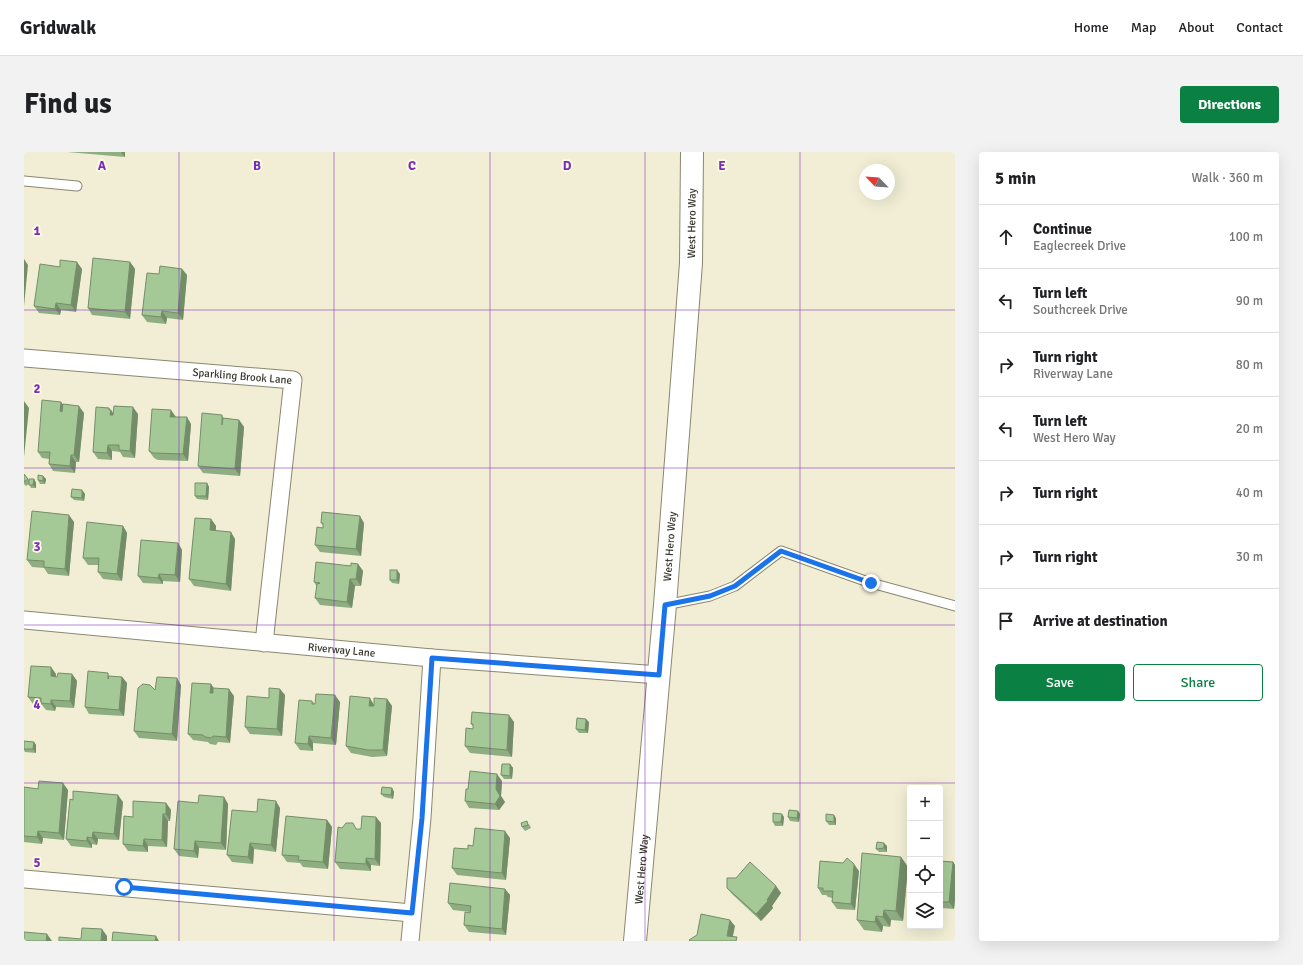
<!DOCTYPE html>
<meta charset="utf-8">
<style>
:root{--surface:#fff;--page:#f2f2f2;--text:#202124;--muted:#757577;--line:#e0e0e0;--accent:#0b8043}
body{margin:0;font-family:Signika,sans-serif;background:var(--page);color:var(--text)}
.controls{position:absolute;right:12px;bottom:12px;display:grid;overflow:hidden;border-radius:4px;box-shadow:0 4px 16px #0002}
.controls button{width:36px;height:36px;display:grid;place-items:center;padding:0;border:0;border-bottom:1px solid var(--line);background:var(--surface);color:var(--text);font:20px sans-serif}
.compass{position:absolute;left:835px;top:12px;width:36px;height:36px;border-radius:50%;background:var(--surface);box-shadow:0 4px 16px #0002;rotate:295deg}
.stop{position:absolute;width:12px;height:12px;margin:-9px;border:3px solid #1a73e8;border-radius:50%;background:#fff}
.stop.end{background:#1a73e8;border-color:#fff;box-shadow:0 1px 4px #0008}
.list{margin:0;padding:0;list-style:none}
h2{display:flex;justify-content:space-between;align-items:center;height:52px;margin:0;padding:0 16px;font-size:17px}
h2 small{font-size:13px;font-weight:400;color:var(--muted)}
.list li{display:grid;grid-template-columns:26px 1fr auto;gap:12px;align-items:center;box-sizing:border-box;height:64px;padding:0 16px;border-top:1px solid var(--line)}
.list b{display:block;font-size:15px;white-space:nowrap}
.list p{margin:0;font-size:13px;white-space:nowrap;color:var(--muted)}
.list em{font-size:13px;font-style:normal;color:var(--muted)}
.actions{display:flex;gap:8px;padding:12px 16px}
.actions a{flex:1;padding:9px 0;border:1px solid var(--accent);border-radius:4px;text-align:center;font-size:14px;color:var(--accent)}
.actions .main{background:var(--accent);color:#fff}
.icon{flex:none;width:22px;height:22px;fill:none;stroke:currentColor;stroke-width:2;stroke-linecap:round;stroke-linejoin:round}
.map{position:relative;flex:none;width:931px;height:789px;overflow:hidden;border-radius:4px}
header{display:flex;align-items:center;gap:24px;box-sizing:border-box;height:56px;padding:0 20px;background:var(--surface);border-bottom:1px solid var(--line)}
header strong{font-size:19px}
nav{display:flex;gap:22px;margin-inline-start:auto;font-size:14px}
.intro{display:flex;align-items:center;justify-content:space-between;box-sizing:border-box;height:96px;padding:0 24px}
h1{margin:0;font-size:28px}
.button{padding:10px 18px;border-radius:4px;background:var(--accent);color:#fff;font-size:14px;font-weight:700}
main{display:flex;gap:24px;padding:0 24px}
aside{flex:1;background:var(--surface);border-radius:4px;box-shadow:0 4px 16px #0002}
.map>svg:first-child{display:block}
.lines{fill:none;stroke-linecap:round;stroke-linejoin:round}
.service-casing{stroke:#8a8770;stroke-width:11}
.minor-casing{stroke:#8a8770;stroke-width:19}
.secondary-casing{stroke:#8a8770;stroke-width:24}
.service{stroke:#fff;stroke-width:9}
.minor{stroke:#fff;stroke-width:17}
.secondary{stroke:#fff;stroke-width:22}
.wall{fill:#8ead81}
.shaded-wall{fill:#748d69}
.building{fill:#a5c996;stroke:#748d69}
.route{stroke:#1a73e8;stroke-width:5}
.grid{fill:none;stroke:#7b2cbf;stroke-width:1;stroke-opacity:0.55}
.labels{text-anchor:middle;stroke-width:3.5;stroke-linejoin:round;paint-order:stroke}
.street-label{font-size:11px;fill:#37362c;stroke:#fffce3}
.grid-label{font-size:13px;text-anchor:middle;font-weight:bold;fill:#7b2cbf;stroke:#fffce3;stroke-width:3.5;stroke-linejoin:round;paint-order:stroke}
</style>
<header>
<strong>Gridwalk</strong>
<nav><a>Home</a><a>Map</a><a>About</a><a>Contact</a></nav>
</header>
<div class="intro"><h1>Find us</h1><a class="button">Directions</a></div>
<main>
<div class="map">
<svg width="931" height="789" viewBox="0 0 931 789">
<rect width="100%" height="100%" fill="#f1eed5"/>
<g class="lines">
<g class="service-casing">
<g id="service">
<polyline points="0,29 53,34"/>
<polyline points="641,453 686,444 711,434 757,399 847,431 931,454"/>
</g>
</g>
<g class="minor-casing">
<g id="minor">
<path id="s1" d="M0,206L269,228L240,491"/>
<path id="s2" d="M0,468L408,506L635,523"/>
<polyline points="0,727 388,761"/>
<polyline points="386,789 398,666 408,506"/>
</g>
</g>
<g class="secondary-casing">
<g id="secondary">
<path id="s3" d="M611,789L641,453L667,111L668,0"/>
</g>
</g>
<use href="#service" class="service"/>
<use href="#minor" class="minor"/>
<use href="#secondary" class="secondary"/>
</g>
<g class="wall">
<polygon points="43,0 101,0 101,5"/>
<polygon points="106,110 111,117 106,167 68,163 64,156"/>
<polygon points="58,117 52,160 37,158 36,163 15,161 10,154"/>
<polygon points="158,117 163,123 159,168 143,166 142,172 123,170 118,163 135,122"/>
<polygon points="37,250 39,253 60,261 55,310 52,310 51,321 29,319 25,312 25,307 18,306 14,300"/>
<polygon points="86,258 89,262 114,262 111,306 99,305 96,300 88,299 88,308 74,307 69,300"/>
<polygon points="198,263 200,267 215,268 220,275 216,324 179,321 174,314"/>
<polygon points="151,265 167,272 164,309 134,308 130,306 125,299"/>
<polygon points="0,322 5,328 10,327 12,331 12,336 7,336 5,332 2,334 0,332"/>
<polygon points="19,324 22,327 21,332 16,332 14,328"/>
<polygon points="183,331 185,335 184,348 173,347 171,344"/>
<polygon points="58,338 61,342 60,349 50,348 47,345"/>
<polygon points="187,367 192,374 192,379 211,387 207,439 170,434 165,427"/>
<polygon points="50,370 45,424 24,422 20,416 8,415 3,408"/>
<polygon points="297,371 340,371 337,404 296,400 291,393 299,376 299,373"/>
<polygon points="99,374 103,381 98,429 79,427 74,420 75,413 64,413 59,406"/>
<polygon points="154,391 158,398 156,430 139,429 139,432 119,431 114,424"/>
<polygon points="334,412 339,419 337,434 331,434 328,456 296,453 291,446 293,435 290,430 327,414"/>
<polygon points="376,422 375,432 368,431 366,428"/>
<polygon points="84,521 85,524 98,525 103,531 100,564 65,562 61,555"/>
<polygon points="32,522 32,525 33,525 48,522 53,529 50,556 32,555 31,559 22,558 18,553 9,552 4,545"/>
<polygon points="157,533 153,589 115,586 110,579 131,538"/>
<polygon points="190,536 210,544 206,591 194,590 192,593 186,592 184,590 169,588 164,582"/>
<polygon points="261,543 258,584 226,582 221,575 245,546"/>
<polygon points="363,547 368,554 363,604 348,605 327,601 322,594 350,552"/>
<polygon points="288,549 291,552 316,550 312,593 289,591 289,599 276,598 271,591"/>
<polygon points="490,570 488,605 446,601 441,594 449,577 449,574 447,572"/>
<polygon points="565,570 564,581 555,581 552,577"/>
<polygon points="0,589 10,590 12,593 12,601 1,600 0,598"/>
<polygon points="486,612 489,616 488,627 480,627 477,623"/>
<polygon points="478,629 477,644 481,650 475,658 445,656 441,649 444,637"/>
<polygon points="0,635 14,637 44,638 40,688 19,686 18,692 0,690"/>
<polygon points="368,636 370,640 369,647 360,645 357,642"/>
<polygon points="200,645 204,652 202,698 175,696 174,706 155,704 150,697 174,651"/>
<polygon points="99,650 95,688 74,687 73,693 68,692 68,696 47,694 42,687"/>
<polygon points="142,651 147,658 146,669 144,669 143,695 124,694 124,700 104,699 99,692 109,665"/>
<polygon points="256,656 252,700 230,697 229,712 208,710 203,703 233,660"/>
<polygon points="774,659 776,662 775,670 766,669 764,665"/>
<polygon points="760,665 759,674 751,674 749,670"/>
<polygon points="812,666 812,673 805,673 802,669"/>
<polygon points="303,668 308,675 304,717 279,715 276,711 263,710 258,703"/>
<polygon points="357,671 356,714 347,713 347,719 316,717 311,710 333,677 337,677"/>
<polygon points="505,672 507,676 501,679 498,675"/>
<polygon points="486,686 482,728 433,723 428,716 444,697"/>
<polygon points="863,694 863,700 855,700 852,697"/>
<polygon points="877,705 884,715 879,769 867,768 866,775 859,774 858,780 840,778 833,768"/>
<polygon points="916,709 929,710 931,713 931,748 930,757 917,756 916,765"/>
<polygon points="819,711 835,719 831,758 813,757 808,750 808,746 804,745 802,743 798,743 794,736"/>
<polygon points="752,734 757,741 748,754 749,756 737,769 708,742 703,736"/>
<polygon points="481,737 486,743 482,783 445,780 440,773 446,760 429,758 424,751"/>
</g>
<g class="shaded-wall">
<polygon points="97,0 101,0 101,5"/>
<polygon points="0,107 4,113 0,154"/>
<polygon points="53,110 58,117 52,160 47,153"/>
<polygon points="106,110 111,117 106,167 101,160"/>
<polygon points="158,117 163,123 159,168 154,161"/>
<polygon points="32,151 37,158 36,163 31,157"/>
<polygon points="138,159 143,166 142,172 137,165"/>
<polygon points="0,249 5,256 0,305"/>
<polygon points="37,250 42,257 41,266 36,259"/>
<polygon points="55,254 60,261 55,310 50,303"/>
<polygon points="109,255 114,262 111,306 106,299"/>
<polygon points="85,256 87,259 87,258 92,265 86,263 85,258"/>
<polygon points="147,258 152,265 146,265"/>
<polygon points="163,265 167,272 164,309 159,302"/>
<polygon points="215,268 220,275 216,324 211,317"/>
<polygon points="84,293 88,299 88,308 83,301"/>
<polygon points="47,303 52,310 51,321 46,314"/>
<polygon points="19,324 22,327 21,332 19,329"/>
<polygon points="10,327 12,331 12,336 9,333"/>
<polygon points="183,331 185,335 184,348 182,344"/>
<polygon points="58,338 61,342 60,349 58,346"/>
<polygon points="45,363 50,370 45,424 41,417"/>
<polygon points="336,364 340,371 337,404 332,397"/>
<polygon points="187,367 192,374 191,385 186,378"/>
<polygon points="99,374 103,381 98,429 93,422"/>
<polygon points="207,380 211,387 207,439 202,432"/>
<polygon points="154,391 158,398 156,430 151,423"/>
<polygon points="334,412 339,419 337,434 332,427"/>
<polygon points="373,418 376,422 375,432 373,428"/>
<polygon points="135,422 139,429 139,432 134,426"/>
<polygon points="326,427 331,434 328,456 323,450"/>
<polygon points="27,515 32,522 31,531 27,524"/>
<polygon points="48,522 53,529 50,556 46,549"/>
<polygon points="98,525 103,531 100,564 95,558"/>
<polygon points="153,526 157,533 153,589 148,582"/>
<polygon points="187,532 192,539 191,548 186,541"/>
<polygon points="205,537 210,544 206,591 202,585"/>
<polygon points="256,537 261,543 258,584 253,577"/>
<polygon points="311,543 316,550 312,593 307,586"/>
<polygon points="346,546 350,553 350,561 345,554"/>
<polygon points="363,547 368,554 363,604 359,598"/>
<polygon points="27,548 32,555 31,559 27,552"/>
<polygon points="485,563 490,570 488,605 483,598"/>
<polygon points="562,567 565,570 564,581 561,578"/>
<polygon points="285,584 289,591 289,599 284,592"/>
<polygon points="10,590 12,593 12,601 9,597"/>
<polygon points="486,612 489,616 488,627 486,624"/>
<polygon points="473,622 478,629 477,644 481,650 475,658 471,652"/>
<polygon points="39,631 44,638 40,688 35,681"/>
<polygon points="368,636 370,640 369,647 367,643"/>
<polygon points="94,643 99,650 95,688 90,682"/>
<polygon points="200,645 204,652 202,698 197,691"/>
<polygon points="252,649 256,656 252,700 247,693"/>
<polygon points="142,651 147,658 146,669 142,662"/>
<polygon points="774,659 776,662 775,670 773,666"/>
<polygon points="139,662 144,669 143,695 138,688"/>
<polygon points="758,662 760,665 759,674 757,670"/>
<polygon points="810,663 812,666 812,673 810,670"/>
<polygon points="352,665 357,671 356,714 351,707"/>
<polygon points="303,668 308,675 304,717 299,710"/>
<polygon points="14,679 19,686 18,692 13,685"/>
<polygon points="481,679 486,686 482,728 478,721"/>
<polygon points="69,680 74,687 73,693 68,686"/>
<polygon points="63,685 68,692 68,696 63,689"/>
<polygon points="120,687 124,694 124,700 119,694"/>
<polygon points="171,689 175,696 174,706 170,699"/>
<polygon points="226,691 230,697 229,712 224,705"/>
<polygon points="860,691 863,694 863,700 860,696"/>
<polygon points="877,705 884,715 879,769 872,759"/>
<polygon points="342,706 347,713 347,719 342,712"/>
<polygon points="929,710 931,713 931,748 930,757 925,750"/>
<polygon points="830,712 835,719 831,758 827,752"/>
<polygon points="752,734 757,741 748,754 749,756 737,769 732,762"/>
<polygon points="481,737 486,743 482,783 478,777"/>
<polygon points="860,758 867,768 866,775 859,765"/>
<polygon points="852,764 859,774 858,780 851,770"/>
<polygon points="706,768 711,774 708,789 703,784"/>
<polygon points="78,777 83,784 83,789 77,789"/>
<polygon points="23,782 28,789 22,789"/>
<polygon points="132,784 135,789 131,789"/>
</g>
<g class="building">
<polygon points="69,106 106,110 101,160 64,156"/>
<polygon points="36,108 53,110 47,153 32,151 31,157 10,154 16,112 36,115"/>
<polygon points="136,114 158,117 154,161 138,159 137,165 118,163 123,121 135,122"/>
<polygon points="18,248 37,250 36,259 38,260 39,252 55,254 50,303 47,303 46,314 25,312 26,300 14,300"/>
<polygon points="90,254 109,255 106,299 95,298 95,293 84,293 83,301 69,300 72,255 85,256 85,258 87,258 86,263 89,263"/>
<polygon points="128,257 147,258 146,265 163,265 159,302 129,301 125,299"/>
<polygon points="178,261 198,263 198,273 199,266 215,268 211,317 174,314"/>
<polygon points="0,322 4,327 0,330"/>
<polygon points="14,323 19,324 19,329 14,328"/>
<polygon points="5,327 10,327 9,333 5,333"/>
<polygon points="171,331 183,331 182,344 171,344"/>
<polygon points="48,337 58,338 58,346 47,345"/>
<polygon points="8,359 45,363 41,417 20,415 20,409 3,408"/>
<polygon points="298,360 336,364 332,397 291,393 293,375 299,376 299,371 297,371"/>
<polygon points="171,366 187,367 186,378 207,380 202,432 165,427"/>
<polygon points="63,370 99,374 93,422 74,420 75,406 59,406"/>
<polygon points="117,388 154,391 151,423 135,422 134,426 114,424"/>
<polygon points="292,410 327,414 327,411 334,412 332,427 326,427 323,450 291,446 293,432 296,431 290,430"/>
<rect x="366" y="418" width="7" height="10"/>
<polygon points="7,514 27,515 27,524 33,525 34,521 48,522 46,549 27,548 27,552 17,551 17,546 4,545"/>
<polygon points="64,519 84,521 84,527 85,524 98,525 95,558 61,555"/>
<polygon points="133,525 153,526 148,582 110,579 114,536 119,532 126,533 131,538"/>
<polygon points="168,531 187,532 186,541 189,541 189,536 205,537 202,585 189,584 187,586 181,585 179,583 164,582"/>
<polygon points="245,536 256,537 253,577 221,575 223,544 245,546"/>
<polygon points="292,542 311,543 307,586 285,584 284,592 271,591 275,548 288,549 288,552 291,552"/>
<polygon points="326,544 346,546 345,554 350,554 350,546 363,547 359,598 344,598 322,594"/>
<polygon points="448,560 485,563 483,598 441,594 442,576 449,577 449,572 447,572"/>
<polygon points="553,566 562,567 561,578 552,577"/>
<polygon points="0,589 10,590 9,597 0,597"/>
<polygon points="478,612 486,612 486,624 477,623"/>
<polygon points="446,619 473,622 472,637 476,644 471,652 441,649 442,637 444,637"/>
<polygon points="15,629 39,631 35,681 14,679 13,685 0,684 0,635 14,637"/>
<polygon points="358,635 368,636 367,643 357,642"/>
<polygon points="49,639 94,643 90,682 69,680 68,686 63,685 63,689 42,687 46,647 49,648"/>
<polygon points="175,643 200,645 197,691 171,689 170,699 150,697 154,649 174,651"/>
<polygon points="234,647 252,649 247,693 226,691 224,705 203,703 208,658 233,660"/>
<polygon points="109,649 142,651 142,662 139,662 138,688 120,687 119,694 99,692 100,664 109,665"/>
<polygon points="765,658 774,659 773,666 764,665"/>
<polygon points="749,661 758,662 757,670 749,670"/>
<polygon points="802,662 810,663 810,670 802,669"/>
<polygon points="262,664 303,668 299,710 274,708 275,704 258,703"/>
<polygon points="338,664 352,665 351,707 342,706 342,712 311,710 314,675 318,676 322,671 329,671 332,677 337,677"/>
<polygon points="503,669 504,673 498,675 497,671"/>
<polygon points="451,676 481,679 478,721 428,716 430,696 444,697 444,693 449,694"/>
<polygon points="853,690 860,691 860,696 852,697"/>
<polygon points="838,701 877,705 872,759 860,758 859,765 852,764 851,770 833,768"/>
<polygon points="823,706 830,712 827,752 808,750 809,739 799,739 799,736 794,736 796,709 819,711"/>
<polygon points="916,709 929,710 925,750 916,750"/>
<polygon points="726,710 752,734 743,748 744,749 732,762 703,736 703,726 712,726"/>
<polygon points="426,731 481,737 478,777 440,773 441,760 446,761 447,754 424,751"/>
<polygon points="677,762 706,768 703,784 713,785 712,789 666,789 665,788 673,783"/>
<polygon points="58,776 78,777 77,789 35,789 35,785 57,787"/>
<polygon points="0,780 23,782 22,789 0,789"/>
<polygon points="89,780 132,784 131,789 88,789"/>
</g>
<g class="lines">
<polyline class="route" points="100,735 388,761 398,666 408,506 635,523 641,453 686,444 711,434 757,399 847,431"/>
</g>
<path class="grid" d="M155,0V789M310,0V789M466,0V789M621,0V789M776,0V789M0,158H931M0,316H931M0,473H931M0,631H931"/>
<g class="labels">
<g class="street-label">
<text dy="4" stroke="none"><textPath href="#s3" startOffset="720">West Hero Way</textPath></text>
<text dy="4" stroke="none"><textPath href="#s1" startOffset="219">Sparkling Brook Lane</textPath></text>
<text dy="4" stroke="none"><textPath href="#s3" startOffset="396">West Hero Way</textPath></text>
<text dy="4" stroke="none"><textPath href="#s2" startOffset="319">Riverway Lane</textPath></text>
<text dy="4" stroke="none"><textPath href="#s3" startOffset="72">West Hero Way</textPath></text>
</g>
</g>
<g class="grid-label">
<text x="78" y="18">A</text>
<text x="233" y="18">B</text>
<text x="388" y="18">C</text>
<text x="543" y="18">D</text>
<text x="698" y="18">E</text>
<text x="13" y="83">1</text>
<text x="13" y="241">2</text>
<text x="13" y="399">3</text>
<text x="13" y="557">4</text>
<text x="13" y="715">5</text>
</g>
</svg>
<div class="controls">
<button>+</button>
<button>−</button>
<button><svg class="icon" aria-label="locate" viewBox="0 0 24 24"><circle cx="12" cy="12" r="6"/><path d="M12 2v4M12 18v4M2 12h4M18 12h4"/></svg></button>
<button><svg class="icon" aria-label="layers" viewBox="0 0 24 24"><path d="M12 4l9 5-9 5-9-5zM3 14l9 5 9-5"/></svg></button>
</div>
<svg class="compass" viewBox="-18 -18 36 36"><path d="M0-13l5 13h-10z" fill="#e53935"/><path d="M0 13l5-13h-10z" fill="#757577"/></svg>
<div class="stop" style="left:100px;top:735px"></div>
<div class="stop end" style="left:847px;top:431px"></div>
</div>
<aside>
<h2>5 min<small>Walk · 360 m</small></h2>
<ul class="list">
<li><svg class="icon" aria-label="ahead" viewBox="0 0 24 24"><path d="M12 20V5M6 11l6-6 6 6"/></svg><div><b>Continue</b><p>Eaglecreek Drive</p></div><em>100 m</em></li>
<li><svg class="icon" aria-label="left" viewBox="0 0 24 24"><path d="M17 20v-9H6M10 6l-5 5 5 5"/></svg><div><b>Turn left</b><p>Southcreek Drive</p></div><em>90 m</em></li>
<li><svg class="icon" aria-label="right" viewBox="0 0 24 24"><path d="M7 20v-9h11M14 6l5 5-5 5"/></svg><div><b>Turn right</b><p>Riverway Lane</p></div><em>80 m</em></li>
<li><svg class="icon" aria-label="left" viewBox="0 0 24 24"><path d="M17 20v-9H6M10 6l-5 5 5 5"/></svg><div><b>Turn left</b><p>West Hero Way</p></div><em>20 m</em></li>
<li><svg class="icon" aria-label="right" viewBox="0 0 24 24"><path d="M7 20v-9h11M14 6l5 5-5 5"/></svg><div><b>Turn right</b></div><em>40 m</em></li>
<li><svg class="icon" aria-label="right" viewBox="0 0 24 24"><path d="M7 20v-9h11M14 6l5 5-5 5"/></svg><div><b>Turn right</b></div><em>30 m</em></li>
<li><svg class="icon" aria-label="arrive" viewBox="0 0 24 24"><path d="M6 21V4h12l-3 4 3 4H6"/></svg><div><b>Arrive at destination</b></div></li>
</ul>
<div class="actions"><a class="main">Save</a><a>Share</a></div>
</aside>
</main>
